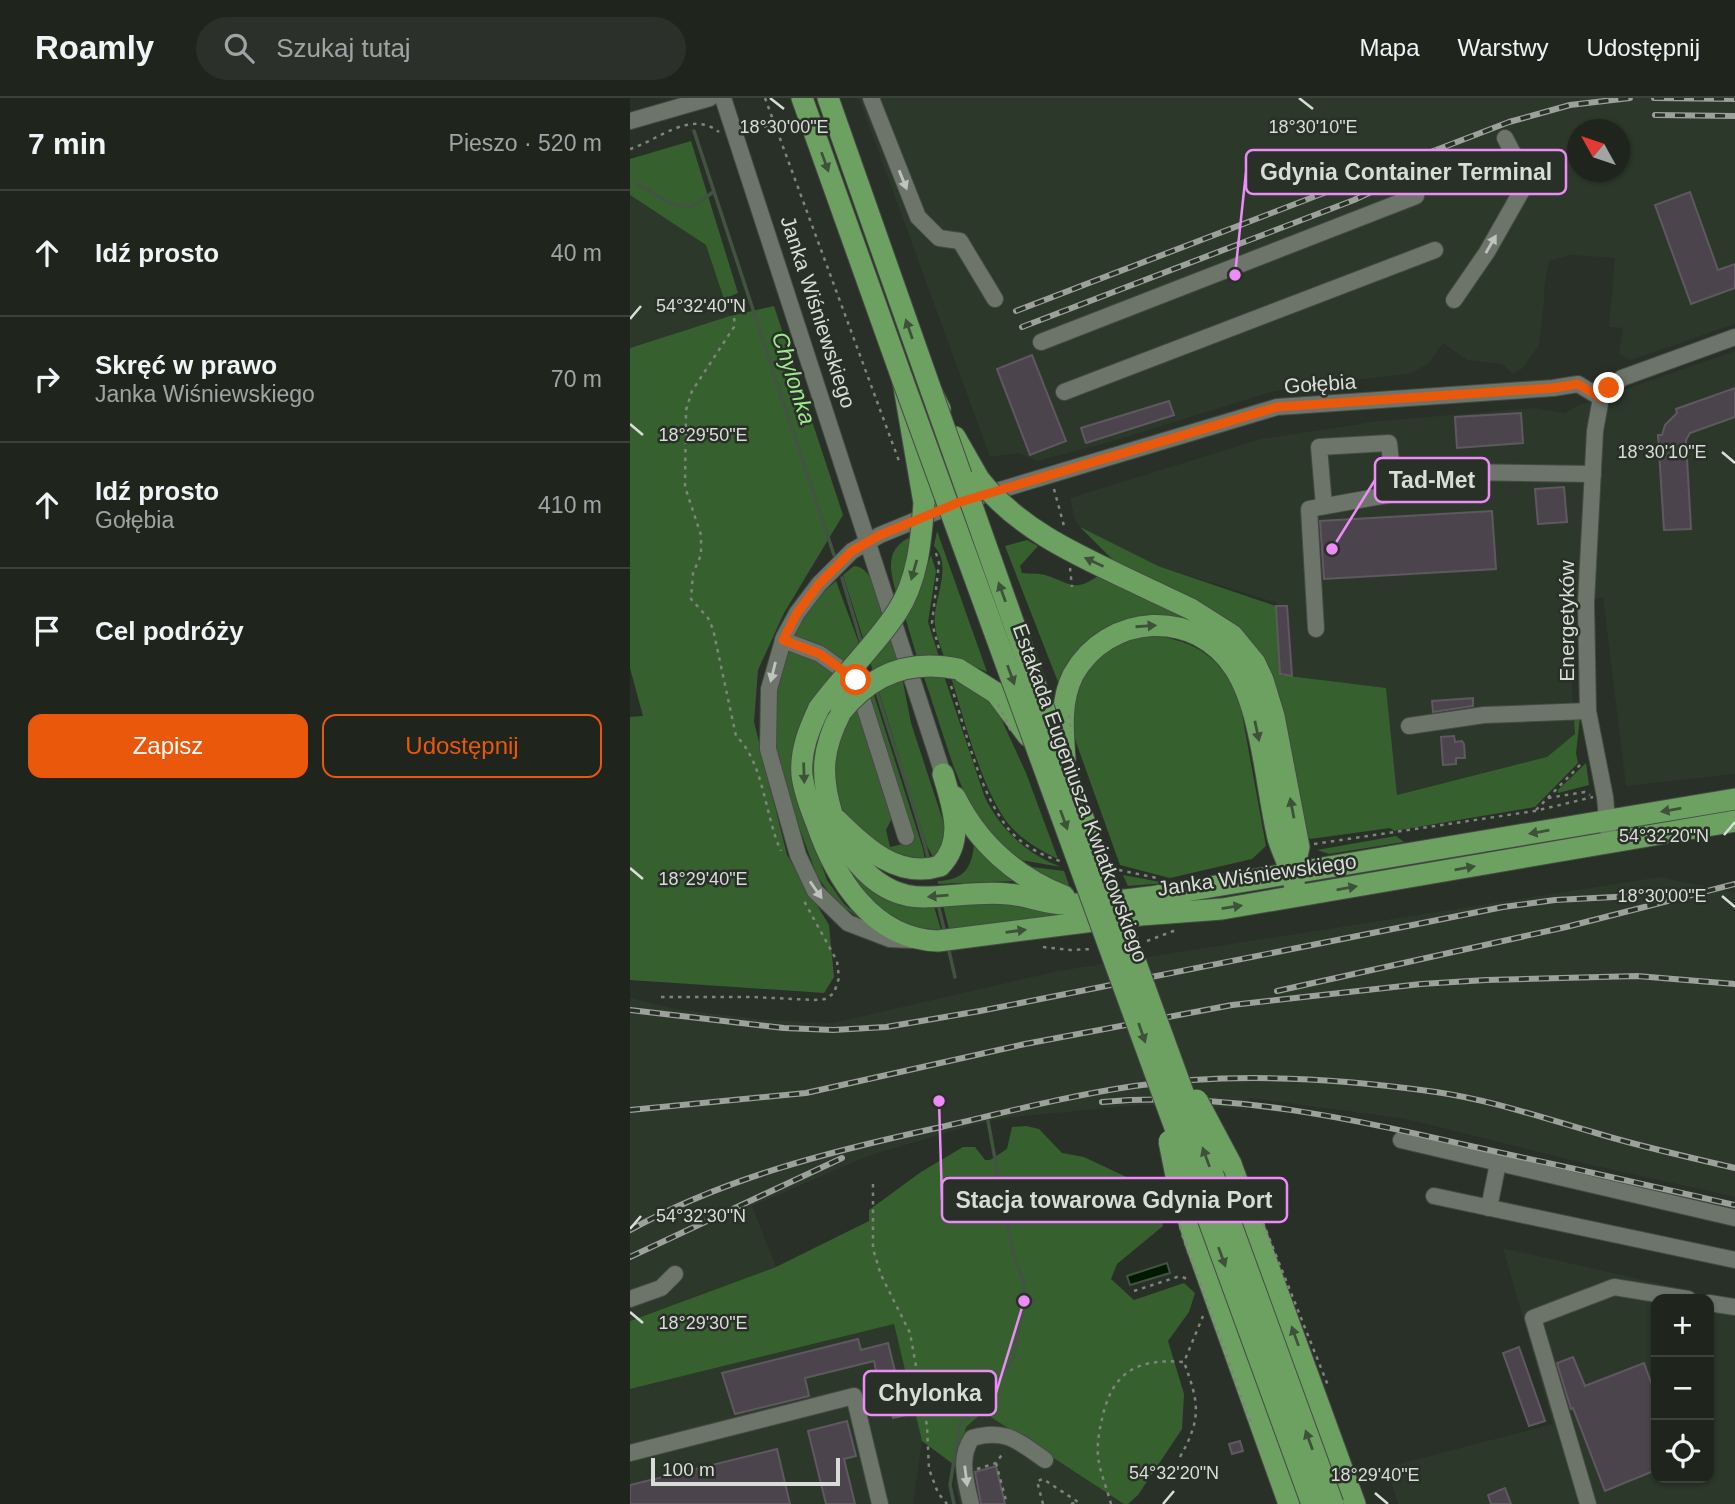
<!DOCTYPE html>
<html lang="pl">
<meta charset="utf-8">
<style>
:root{--surface:#1f241d;--page:#2c302a;--text:#f1f3f6;--muted:#a1a4a4;--line:#3c413b;--accent:#ea580c}
body{margin:0;font-family:Arial,sans-serif;background:var(--page);color:var(--text)}
.controls{position:absolute;right:21px;bottom:21px;display:grid;overflow:hidden;border-radius:14px;box-shadow:0 2px 5px #0004}
.controls button{width:63px;height:63px;display:grid;place-items:center;padding:0;border:0;border-bottom:2px solid var(--line);background:var(--surface);color:var(--text);font:35px sans-serif}
.compass{position:absolute;left:937px;top:21px;width:63px;height:63px;border-radius:50%;background:var(--surface);box-shadow:0 2px 5px #0004;rotate:310deg}
.scale{position:absolute;left:21px;bottom:18px;width:189px;box-sizing:border-box;padding-left:7px;border:4px solid #d9ddd8;border-top:0;font-size:19px;line-height:24px;white-space:nowrap;color:#d9ddd8;-webkit-text-stroke:5px #293027;paint-order:stroke}
.stop{position:absolute;width:21px;height:21px;margin:-16px;border:5px solid #ea580c;border-radius:50%;background:#fff}
.stop.end{background:#ea580c;border-color:#fff;box-shadow:0 2px 7px #0008}
.list{margin:0;padding:0;list-style:none}
h2{display:flex;justify-content:space-between;align-items:center;height:91px;margin:0;padding:0 28px;font-size:30px}
h2 small{font-size:23px;font-weight:400;color:var(--muted)}
.list li{display:grid;grid-template-columns:46px 1fr auto;gap:21px;align-items:center;box-sizing:border-box;height:126px;padding:0 28px;border-top:2px solid var(--line)}
.list b{display:block;font-size:26px;white-space:nowrap}
.list p{margin:0;font-size:23px;white-space:nowrap;color:var(--muted)}
.list em{font-size:23px;font-style:normal;color:var(--muted)}
.actions{display:flex;gap:14px;padding:21px 28px}
.actions a{flex:1;padding:16px 0;border:2px solid var(--accent);border-radius:14px;text-align:center;font-size:24px;color:var(--accent)}
.actions .main{background:var(--accent);color:#fff}
.icon{flex:none;width:38px;height:38px;fill:none;stroke:currentColor;stroke-width:2;stroke-linecap:round;stroke-linejoin:round}
.map{position:relative;flex:none;width:1105px;height:1406px;overflow:hidden}
header{display:flex;align-items:center;gap:42px;box-sizing:border-box;height:98px;padding:0 35px;background:var(--surface);border-bottom:2px solid var(--line)}
header strong{font-size:33px}
nav{display:flex;gap:38px;margin-inline-start:auto;font-size:24px}
.search{width:490px;height:63px;background:var(--page);display:flex;align-items:center;gap:18px;box-sizing:border-box;padding:0 24px;border-radius:38px;color:var(--muted);font-size:26px}
main{display:flex}
aside{flex:1;background:var(--surface)}
.map>svg:first-child{display:block}
.built{fill:#2c382a;fill-rule:evenodd}
.green{fill:#37602f}
.water{fill:#011900;stroke:#425441;stroke-width:2}
.lines{fill:none;stroke-linecap:round;stroke-linejoin:round}
.stream{stroke:#425441;stroke-width:3.5}
.building{fill:#4c444d;stroke:#605861;stroke-width:2}
.minor-casing{stroke:#454b44;stroke-width:18}
.highway-casing{stroke:#454b44;stroke-width:23}
.path{stroke:#7f847d;stroke-width:2.5;stroke-dasharray:3.5 5;stroke-linecap:butt}
.minor{stroke:#6d756b;stroke-width:16}
.highway{stroke:#6da162;stroke-width:21}
.rail-casing{stroke:#9ca19b;stroke-width:6}
.rail{stroke:#293027;stroke-width:3.5;stroke-dasharray:10;stroke-linecap:butt}
.highway-bridge-casing{stroke:#454b44;stroke-width:23;stroke-linecap:butt}
.path-bridge{stroke:#7f847d;stroke-width:2.5;stroke-dasharray:3.5 5;stroke-linecap:butt}
.highway-bridge{stroke:#6da162;stroke-width:21}
.oneway{fill:#3d5239}
.oneway2{fill:#bec3bd}
.route{stroke:#ea580c;stroke-width:9}
.ticks{fill:none;stroke:#d9ddd8;stroke-width:2.5}
.labels{text-anchor:middle;stroke-width:5;stroke-linejoin:round;paint-order:stroke}
.street-label{font-size:21px;fill:#d9ddd8;stroke:#293027}
.water-label{font-size:23px;font-style:italic;fill:#9fe890;stroke:#293027}
.ticks-label{font-size:18px;text-anchor:middle;fill:#d9ddd8;stroke:#293027;stroke-width:5;stroke-linejoin:round;paint-order:stroke}
.leader{fill:none;stroke:#ed8cf9;stroke-width:2.5}
.callout-dot{fill:#ed8cf9;stroke:#293027;stroke-width:2.5}
.callout{fill:#293027;stroke:#ed8cf9;stroke-width:2.5}
.callout-label{font-size:23px;text-anchor:middle;font-weight:bold;fill:#d9ddd8}
</style>
<header>
<strong>Roamly</strong>
<div class="search"><svg class="icon" aria-label="search" viewBox="0 0 24 24"><circle cx="10" cy="10" r="6"/><path d="M15 15l6 6"/></svg>Szukaj tutaj</div>
<nav><a>Mapa</a><a>Warstwy</a><a>Udostępnij</a></nav>
</header>
<main>
<aside>
<h2>7 min<small>Pieszo · 520 m</small></h2>
<ul class="list">
<li><svg class="icon" aria-label="ahead" viewBox="0 0 24 24"><path d="M12 20V5M6 11l6-6 6 6"/></svg><div><b>Idź prosto</b></div><em>40 m</em></li>
<li><svg class="icon" aria-label="right" viewBox="0 0 24 24"><path d="M7 20v-9h11M14 6l5 5-5 5"/></svg><div><b>Skręć w prawo</b><p>Janka Wiśniewskiego</p></div><em>70 m</em></li>
<li><svg class="icon" aria-label="ahead" viewBox="0 0 24 24"><path d="M12 20V5M6 11l6-6 6 6"/></svg><div><b>Idź prosto</b><p>Gołębia</p></div><em>410 m</em></li>
<li><svg class="icon" aria-label="arrive" viewBox="0 0 24 24"><path d="M6 21V4h12l-3 4 3 4H6"/></svg><div><b>Cel podróży</b></div></li>
</ul>
<div class="actions"><a class="main">Zapisz</a><a>Udostępnij</a></div>
</aside>
<div class="map">
<svg width="1105" height="1406" viewBox="0 0 1105 1406">
<rect width="100%" height="100%" fill="#293027"/>
<g class="built">
<path d="M229,0H1105V226L1001,262L989,256L993,230L979,229L985,160L940,157L919,163L914,191V205L909,247L893,270L883,276L872,266L837,262L813,245L798,266L778,276L687,286L641,294L473,346L407,363L389,355L360,359ZM948,32H990V74H948Z"/>
<polygon points="0,97 76,147 100,218 0,250"/>
<polygon points="1105,253 1105,676 996,688 973,499 937,509 945,636 917,659 767,697 756,591 650,578 647,505 528,468 450,429 445,423 440,400 631,341 749,323 903,310 935,315 947,308"/>
<polygon points="1030,779 1105,795 1105,1099 957,1066 776,1021 619,1000 617,1012 547,1007 510,1007 382,1019 346,1026 238,1058 122,1108 146,1169 0,1223 0,900 51,912 137,922 203,925 428,873"/>
<path d="M873,1150L1105,1203V1406H768L757,1369L923,1326ZM1026,1201H1079V1380H1026Z"/>
<polygon points="264,1226 292,1343 283,1406 0,1406 0,1291"/>
<polygon points="353,1314 494,1406 330,1406 324,1386 336,1329"/>
</g>
<g class="green">
<polygon points="61,43 108,195 94,201 76,147 0,97 0,61"/>
<polygon points="144,208 213,417 154,515 128,572 124,624 157,757 199,827 204,879 194,895 0,882 0,619 13,618 0,570 0,250 100,218"/>
<polygon points="450,429 528,468 646,508 650,577 756,590 767,697 917,659 945,636 944,623 950,619 946,655 948,665 905,709 764,733 760,730 680,741 677,737 609,532 591,517 493,469 481,460"/>
<path d="M307,433L357,574L328,561L314,559C311,549 306,538 305,527C302,503 324,468 304,448Z"/>
<path d="M284,437L267,498C260,471 253,451 284,437Z"/>
<path d="M397,442L408,448L390,468L392,475C400,476 408,475 415,477C441,485 443,495 468,478L557,519L555,521C505,509 445,534 428,584L375,448Z"/>
<polygon points="301,457 306,473 298,524 309,559 287,559 275,519 287,496"/>
<path d="M224,468C244,469 248,503 254,519L234,543L213,477Z"/>
<path d="M206,483L230,548L212,568L169,543L163,537C172,515 188,498 206,483Z"/>
<path d="M520,537C568,543 592,560 610,605L636,748L622,761L540,780L490,767L446,644L442,626L443,600L455,574L481,547Z"/>
<polygon points="260,539 270,562 243,574 240,563"/>
<polygon points="168,550 208,572 176,619 181,738 197,782 214,806 236,825 204,802 187,778 150,677 145,653 141,609 154,554"/>
<path d="M293,576L314,578L355,700C373,734 396,755 431,769L385,761L369,747L339,706L323,667Z"/>
<polygon points="272,579 281,625 316,732 318,743 304,761 297,748 248,591"/>
<path d="M321,579L363,603L396,675L428,761C412,753 396,744 383,731C354,701 334,620 321,579Z"/>
<polygon points="243,594 293,751 295,763 268,762 218,722 208,702 203,674 207,645 220,618 231,604 264,716 256,732 260,749 281,744 236,599"/>
<polygon points="211,597 196,625 213,759 303,805 311,832 281,829 243,809 205,756 183,683 183,655 197,614"/>
<polygon points="956,665 959,687 928,695 928,692"/>
<polygon points="766,738 774,744 699,756 687,752"/>
<path d="M344,746L384,783L308,786V783C334,782 342,770 344,746Z"/>
<polygon points="386,767 434,773 441,793"/>
<polygon points="493,777 536,785 498,788"/>
<polygon points="371,798 449,816 319,831 312,803"/>
<polygon points="396,1028 409,1031 432,1055 454,1059 524,1092 533,1128 487,1166 481,1181 504,1202 554,1185 565,1195 559,1214 538,1243 554,1296 552,1331 508,1397 498,1406 494,1406 353,1314 336,1329 327,1369 292,1343 264,1226 0,1291 0,1223 146,1169 239,1123 239,1112 291,1074 333,1049 345,1049 355,1062 360,1062 377,1051 382,1029"/>
</g>
<polygon class="water" points="537,1165 540,1175 500,1187 497,1178"/>
<g class="lines">
<g class="stream">
<polyline points="64,33 204,457"/>
<path d="M8,86C21,93 44,111 59,109C68,107 76,99 83,94"/>
<polyline points="212,480 232,547"/>
<path d="M246,591C263,648 284,704 299,763"/>
<polyline points="308,806 314,831"/>
<polyline points="319,853 325,879"/>
<polyline points="394,1203 404,1203"/>
<polyline points="324,1406 320,1387 330,1326 351,1308 383,1261 394,1203 394,1184 385,1160 373,1104 358,1023"/>
</g>
</g>
<g class="building">
<polygon points="1060,94 1088,172 1105,166 1105,190 1061,206 1025,107"/>
<polygon points="402,257 436,343 400,357 367,271"/>
<polygon points="1105,290 1105,319 1060,335 1056,342 1061,431 1034,432 1028,337 1032,337 1035,327 1047,315 1046,311"/>
<polygon points="539,303 544,317 456,345 451,330"/>
<polygon points="891,315 893,345 827,350 825,319"/>
<polygon points="934,389 937,424 908,426 905,391"/>
<polygon points="862,413 866,471 694,481 690,423"/>
<polygon points="646,508 657,508 662,578 650,576"/>
<polygon points="843,600 843,608 803,614 802,603"/>
<polygon points="824,638 825,644 832,643 834,646 835,660 826,660 826,666 813,667 811,639"/>
<polygon points="228,1241 231,1252 258,1245 276,1317 263,1320 254,1280 248,1282 244,1263 175,1280 179,1298 105,1316 92,1275"/>
<polygon points="889,1249 915,1323 899,1328 873,1255"/>
<polygon points="943,1259 955,1288 1014,1265 1026,1298 1026,1372 975,1393 943,1310 941,1311 927,1265"/>
<polygon points="217,1323 226,1358 214,1361 225,1406 196,1406 178,1333"/>
<polygon points="610,1343 613,1353 602,1356 599,1346"/>
<polygon points="147,1351 160,1406 0,1406 0,1387"/>
<polygon points="366,1368 375,1406 351,1406 345,1374"/>
<polygon points="875,1390 881,1406 861,1406 858,1397"/>
</g>
<g class="lines">
<g class="minor-casing">
<g id="minor">
<polyline points="93,0 313,676"/>
<polyline points="241,0 288,119 309,140 330,143 365,201"/>
<polyline points="0,23 80,0"/>
<polyline points="824,202 857,154 895,87 886,61 875,40"/>
<polyline points="411,244 786,98"/>
<polyline points="434,294 805,152"/>
<polyline points="694,408 689,349 759,345 762,373"/>
<polyline points="686,531 679,411 763,396 762,373 963,376"/>
<polyline points="153,542 190,556 226,582 276,739"/>
<polyline points="779,628 854,617 958,613"/>
<polyline points="978,732 975,699 958,613 956,505 965,333 971,300 992,280 1105,239"/>
<polyline points="281,842 260,841 218,825 185,793 168,757 138,651 139,591 154,539 167,515 189,486 222,453 250,437 330,404 647,309 923,290 948,286 971,300"/>
<polyline points="771,1042 1105,1120"/>
<polyline points="804,1098 1105,1162"/>
<polyline points="859,1110 868,1065"/>
<polyline points="0,1201 31,1190 45,1176"/>
<polyline points="1079,1205 1105,1209"/>
<polyline points="0,1355 224,1298 250,1406"/>
<path d="M341,1406C336,1384 328,1360 342,1340C375,1330 388,1343 415,1362"/>
<polyline points="958,1406 903,1220 984,1189 1058,1201"/>
</g>
</g>
<g class="highway-casing">
<g id="highway">
<polyline points="172,0 273,283 294,405"/>
<polyline points="198,0 302,295 310,311"/>
<polyline points="325,339 349,381"/>
<polyline points="525,494 561,511 602,537 625,565 633,582 644,618 669,749 663,776"/>
<polyline points="328,571 366,595 398,638"/>
<path d="M189,610C179,631 170,653 172,677C174,693 180,709 186,724C205,780 242,841 308,843L511,817L592,811L1105,723"/>
<path d="M211,614C192,651 190,676 202,716C214,756 246,799 293,799C321,799 350,793 378,796C397,797 416,806 435,806C463,807 492,802 520,799L1105,701"/>
<path d="M435,661C433,633 430,603 443,577C477,515 566,509 605,571C632,613 636,690 648,740C653,757 662,772 665,790"/>
<path d="M325,699C348,745 386,779 434,798"/>
<path d="M207,722C235,750 268,781 310,768C336,742 322,707 313,676"/>
<polyline points="601,1066 725,1406"/>
<polyline points="548,1088 565,1144 659,1406"/>
</g>
</g>
<g class="path">
<polyline points="135,0 269,363"/>
<polyline points="118,35 145,25"/>
<path d="M0,51C27,43 61,11 89,34"/>
<path d="M105,203L104,229L62,293L56,312L55,389L71,437V457L63,475L61,501L78,520L83,531L106,638C134,664 135,719 151,753"/>
<polyline points="424,391 434,428"/>
<polyline points="306,455 309,465 302,525 309,551"/>
<polyline points="440,470 442,489"/>
<path d="M321,588C336,632 348,691 377,729C390,746 410,757 430,763"/>
<polyline points="918,700 955,694 960,697"/>
<polyline points="906,712 953,664"/>
<polyline points="684,746 905,713 963,699"/>
<polyline points="489,772 527,780"/>
<polyline points="517,843 546,832"/>
<polyline points="413,849 440,852 462,851"/>
<polyline points="31,899 122,899 184,902 196,901 204,895 209,880 207,863 174,803"/>
<polyline points="243,1086 243,1151 251,1177 280,1235 297,1328 299,1371 308,1395 317,1406"/>
<polyline points="504,1193 547,1179 552,1179 560,1182"/>
<path d="M550,1359C572,1320 569,1305 554,1264"/>
<polyline points="366,1365 377,1406"/>
<polyline points="347,1371 366,1365 373,1355"/>
<polyline points="413,1406 407,1383 413,1381 448,1404"/>
<polyline points="441,1406 448,1404"/>
<path d="M481,1406C477,1391 470,1374 468,1359C467,1346 469,1333 472,1321C482,1274 507,1260 554,1264L573,1218"/>
</g>
<use href="#minor" class="minor"/>
<use href="#highway" class="highway"/>
<g class="rail-casing">
<g id="rail">
<polyline points="1024,0 1105,1"/>
<polyline points="1025,17 1105,18"/>
<polyline points="386,213 879,24 940,7 1000,0"/>
<polyline points="392,229 724,102 762,84 804,61"/>
<polyline points="647,893 936,829 1105,786"/>
<polyline points="0,912 154,930 203,932 256,929 350,913 873,809 925,802 1004,798"/>
<path d="M472,1004C598,993 723,1021 845,1049C932,1068 1018,1087 1105,1107"/>
<polyline points="0,1012 176,995 395,946 602,907 791,886 856,882 1007,878 1105,886"/>
<path d="M0,1132C95,1080 198,1054 302,1031C369,1016 436,998 504,988C603,974 707,980 806,994C861,1002 913,1020 966,1035C1012,1049 1058,1059 1105,1070"/>
<polyline points="0,1159 212,1060"/>
</g>
</g>
<use href="#rail" class="rail"/>
<g class="highway-bridge-casing">
<g id="highway-bridge">
<polyline points="273,283 682,1406"/>
<polyline points="302,295 436,673 703,1406"/>
<path d="M349,381C394,438 462,463 525,494"/>
<path d="M189,610C213,577 245,548 267,514C288,482 291,442 294,405"/>
<path d="M211,614C241,576 280,561 328,571"/>
<polyline points="567,1002 601,1066"/>
<polyline points="539,1043 548,1088"/>
</g>
</g>
<g class="path-bridge">
<polyline points="368,606 382,635"/>
<polyline points="439,617 441,635"/>
<polyline points="614,1077 699,1290"/>
<polyline points="543,1104 553,1139 621,1325"/>
</g>
<use href="#highway-bridge" class="highway-bridge"/>
</g>
<defs><path id="oneway-solid" d="M-6-.8H1V-3.2L6.5 0L1 3.2V.8H-6Z" transform="scale(1.75)"/></defs>
<g class="oneway">
<use href="#oneway-solid" transform="translate(195 64) rotate(70)"/>
<use href="#oneway-solid" transform="translate(279 231) rotate(-109)"/>
<use href="#oneway-solid" transform="translate(464 464) rotate(-155)"/>
<use href="#oneway-solid" transform="translate(284 472) rotate(106)"/>
<use href="#oneway-solid" transform="translate(372 494) rotate(-110)"/>
<use href="#oneway-solid" transform="translate(516 528) rotate(-4)"/>
<use href="#oneway-solid" transform="translate(381 577) rotate(70)"/>
<use href="#oneway-solid" transform="translate(627 633) rotate(78)"/>
<use href="#oneway-solid" transform="translate(174 675) rotate(88)"/>
<use href="#oneway-solid" transform="translate(662 710) rotate(-101)"/>
<use href="#oneway-solid" transform="translate(1041 712) rotate(170)"/>
<use href="#oneway-solid" transform="translate(434 722) rotate(70)"/>
<use href="#oneway-solid" transform="translate(909 734) rotate(170)"/>
<use href="#oneway-solid" transform="translate(835 770) rotate(-10)"/>
<use href="#oneway-solid" transform="translate(717 790) rotate(-10)"/>
<use href="#oneway-solid" transform="translate(308 798) rotate(175)"/>
<use href="#oneway-solid" transform="translate(602 809) rotate(-9)"/>
<use href="#oneway-solid" transform="translate(386 833) rotate(-8)"/>
<use href="#oneway-solid" transform="translate(512 935) rotate(71)"/>
<use href="#oneway-solid" transform="translate(576 1059) rotate(-110)"/>
<use href="#oneway-solid" transform="translate(592 1159) rotate(70)"/>
<use href="#oneway-solid" transform="translate(665 1238) rotate(-110)"/>
<use href="#oneway-solid" transform="translate(679 1342) rotate(-110)"/>
</g>
<g class="oneway2">
<use href="#oneway-solid" transform="translate(273 82) rotate(68)"/>
<use href="#oneway-solid" transform="translate(861 146) rotate(-60)"/>
<use href="#oneway-solid" transform="translate(143 574) rotate(104)"/>
<use href="#oneway-solid" transform="translate(186 792) rotate(55)"/>
<use href="#oneway-solid" transform="translate(336 1378) rotate(83)"/>
</g>
<g class="lines">
<polyline class="route" points="226,582 190,556 153,542 167,515 189,486 222,453 250,437 330,404 647,309 923,290 948,286 971,300 979,290"/>
</g>
<path class="ticks" d="M140,0L154,11M669,0L683,11M0,221L11,208M0,326L13,337M1092,354L1105,365M1094,737L1105,724M0,770L13,781M1092,798L1105,809M0,1131L11,1118M0,1214L13,1225M745,1395L758,1406M533,1406L544,1393"/>
<g class="labels">
<g class="street-label">
<text transform="translate(188 214) rotate(72)" y="7">Janka Wiśniewskiego</text>
<text transform="translate(690 286) rotate(-4)" y="7">Gołębia</text>
<text transform="translate(937 523) rotate(-90)" y="7">Energetyków</text>
<text transform="translate(450 695) rotate(70)" y="7">Estakada Eugeniusza Kwiatkowskiego</text>
<text transform="translate(627 777) rotate(-8)" y="7">Janka Wiśniewskiego</text>
</g>
<g class="water-label">
<text transform="translate(164 280) rotate(72)" y="8">Chylonka</text>
</g>
</g>
<g class="ticks-label">
<text x="154" y="35">18°30'00"E</text>
<text x="683" y="35">18°30'10"E</text>
<text x="71" y="214">54°32'40"N</text>
<text x="73" y="343">18°29'50"E</text>
<text x="1032" y="360">18°30'10"E</text>
<text x="1034" y="744">54°32'20"N</text>
<text x="73" y="787">18°29'40"E</text>
<text x="1032" y="804">18°30'00"E</text>
<text x="71" y="1124">54°32'30"N</text>
<text x="73" y="1231">18°29'30"E</text>
<text x="544" y="1381">54°32'20"N</text>
<text x="745" y="1383">18°29'40"E</text>
</g>
<path class="leader" d="M605 177L616 74M702 451L745 382M309 1003L312 1102M394 1203L366 1295"/>
<g class="callout-dot">
<circle cx="605" cy="177" r="7"/>
<circle cx="702" cy="451" r="7"/>
<circle cx="309" cy="1003" r="7"/>
<circle cx="394" cy="1203" r="7"/>
</g>
<g class="callout">
<rect x="616" y="52" width="320" height="44" rx="7"/>
<rect x="745" y="360" width="114" height="44" rx="7"/>
<rect x="312" y="1080" width="345" height="44" rx="7"/>
<rect x="234" y="1273" width="132" height="44" rx="7"/>
</g>
<g class="callout-label">
<text x="776" y="82">Gdynia Container Terminal</text>
<text x="802" y="390">Tad-Met</text>
<text x="484" y="1110">Stacja towarowa Gdynia Port</text>
<text x="300" y="1303">Chylonka</text>
</g>
</svg>
<div class="controls">
<button>+</button>
<button>−</button>
<button><svg class="icon" aria-label="locate" viewBox="0 0 24 24"><circle cx="12" cy="12" r="6"/><path d="M12 2v4M12 18v4M2 12h4M18 12h4"/></svg></button>
</div>
<svg class="compass" viewBox="-18 -18 36 36"><path d="M0-13l5 13h-10z" fill="#e53935"/><path d="M0 13l5-13h-10z" fill="#a1a4a4"/></svg>
<div class="scale">100 m</div>
<div class="stop" style="left:226px;top:582px"></div>
<div class="stop end" style="left:979px;top:290px"></div>
</div>
</main>
